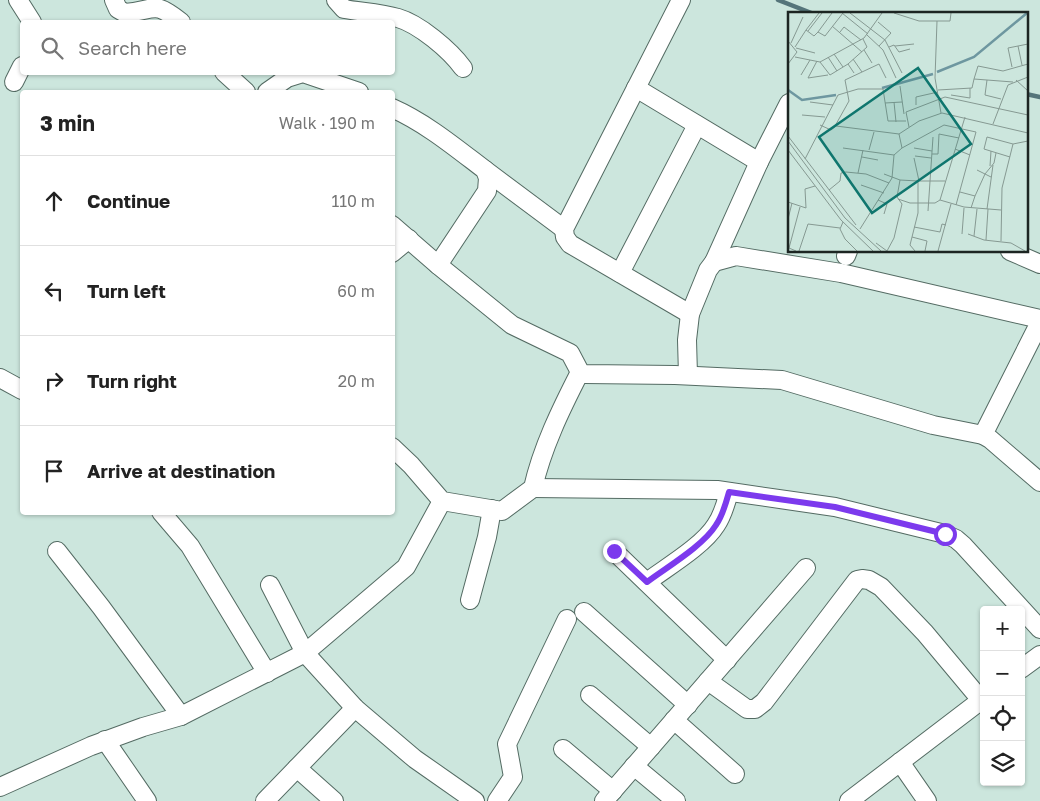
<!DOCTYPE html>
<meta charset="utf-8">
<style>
:root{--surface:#fff;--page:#f2f2f2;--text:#222;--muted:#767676;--line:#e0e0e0}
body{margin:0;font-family:"Golos Text",sans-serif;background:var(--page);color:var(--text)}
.controls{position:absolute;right:15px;bottom:15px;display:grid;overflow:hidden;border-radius:5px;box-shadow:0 1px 4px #0004}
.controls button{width:45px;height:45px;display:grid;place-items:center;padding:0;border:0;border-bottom:1px solid var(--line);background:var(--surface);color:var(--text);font:25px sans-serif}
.stop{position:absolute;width:15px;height:15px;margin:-11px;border:4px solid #7c3aed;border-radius:50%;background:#fff}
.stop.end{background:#7c3aed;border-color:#fff;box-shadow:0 1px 5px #0008}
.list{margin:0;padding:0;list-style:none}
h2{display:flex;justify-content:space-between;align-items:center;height:65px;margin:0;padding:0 20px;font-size:21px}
h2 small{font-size:16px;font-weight:400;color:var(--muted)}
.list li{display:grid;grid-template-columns:32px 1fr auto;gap:15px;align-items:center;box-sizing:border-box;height:90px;padding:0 20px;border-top:1px solid var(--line)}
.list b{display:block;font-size:19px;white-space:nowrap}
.list em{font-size:16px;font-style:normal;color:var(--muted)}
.icon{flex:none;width:28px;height:28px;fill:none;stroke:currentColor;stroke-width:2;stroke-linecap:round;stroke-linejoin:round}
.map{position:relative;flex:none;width:1040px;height:801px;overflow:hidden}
.search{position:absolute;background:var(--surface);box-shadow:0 1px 4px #0004;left:20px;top:20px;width:375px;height:55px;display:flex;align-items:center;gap:12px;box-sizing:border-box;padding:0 18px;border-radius:5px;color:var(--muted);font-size:19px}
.panel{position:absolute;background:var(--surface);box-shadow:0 1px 4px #0004;left:20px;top:90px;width:375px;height:425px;border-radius:5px}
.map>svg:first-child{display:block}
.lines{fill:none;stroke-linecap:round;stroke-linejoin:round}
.stream{stroke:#55757a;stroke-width:4.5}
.minor-casing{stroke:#546b63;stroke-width:20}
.minor{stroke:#fff;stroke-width:18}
.route{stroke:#7c3aed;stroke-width:6}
.inset-river{fill:none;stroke:#6e97a0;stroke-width:2.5}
.inset-road{fill:none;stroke:#869992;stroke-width:1}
.view{fill:#0f766e;fill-opacity:0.15;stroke:#0f766e;stroke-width:2.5}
.inset-edge{fill:none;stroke:#1c2522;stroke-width:2.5}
</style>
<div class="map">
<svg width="1040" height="801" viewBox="0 0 1040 801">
<rect width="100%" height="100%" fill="#cce6dd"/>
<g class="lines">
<g class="stream">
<polyline points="778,0 814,14"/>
<polyline points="1026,94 1040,97"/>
</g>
<g class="minor-casing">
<g id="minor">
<polyline points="18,0 32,22"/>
<path d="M114,0L118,9L125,13C157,10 153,0 181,22"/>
<path d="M336,0L344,9C361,12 381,13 398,18C419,24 450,50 463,68"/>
<polyline points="681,0 564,229 565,237 570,244 690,314"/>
<polyline points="224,72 246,92"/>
<polyline points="14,82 22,66"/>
<polyline points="636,88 759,162"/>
<polyline points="267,92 287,78 303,73 359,92"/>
<path d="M392,108C426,123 456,148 485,170L488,178L487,191L438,265"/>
<polyline points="485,170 564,229"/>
<polyline points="392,225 438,265 512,325 570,353 580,372 585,374 675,375 782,380 933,425 983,435 990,439 1040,482"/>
<polyline points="1010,251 1040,264"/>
<polyline points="392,253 409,239"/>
<polyline points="846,256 848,251"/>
<polyline points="714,262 759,162 789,103"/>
<polyline points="620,273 697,125"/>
<polyline points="688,375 687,340 690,314 708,270 714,262 736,256 841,273 1040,319"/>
<polyline points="0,378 22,390"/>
<polyline points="983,435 1040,322"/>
<path d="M392,447L411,465L442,501L502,511L533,488C542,448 561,409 580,372"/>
<polyline points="533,488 717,490 835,507 945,534 956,539 963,545 1040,629"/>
<polyline points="161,512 190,546 267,673"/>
<polyline points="57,551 101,607 181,716"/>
<polyline points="614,551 727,660"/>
<path d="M647,582C667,567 703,546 716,525C723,515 726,503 729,492"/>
<polyline points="270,585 305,653 355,708 415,759 475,801"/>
<polyline points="470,600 487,537 492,509"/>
<polyline points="584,612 688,705"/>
<polyline points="1021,669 1040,655"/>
<polyline points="708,681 747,709 755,709 764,702 857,580 862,579 869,580 881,587 925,633 981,700"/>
<polyline points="590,695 651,747"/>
<polyline points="674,720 735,774"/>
<polyline points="105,740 147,801"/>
<polyline points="563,749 613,791"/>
<polyline points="900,762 927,801"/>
<polyline points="634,766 676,801"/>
<polyline points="297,768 334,801"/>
<polyline points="0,787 91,746 143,727 181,716 305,653 406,567 442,501"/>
<polyline points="265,801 355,708"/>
<polyline points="497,801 513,777 507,744 567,619"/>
<polyline points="604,801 806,568"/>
<polyline points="849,801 984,698"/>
</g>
</g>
<use href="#minor" class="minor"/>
</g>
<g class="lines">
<path class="route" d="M614,551L647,582C667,567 703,546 716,525C723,515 726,503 729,492L835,507L945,534"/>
</g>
<g transform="translate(788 12)">
<rect width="240" height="240" fill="#cce6dd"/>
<path class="inset-river" d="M149,60L186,45L239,1M94,76L145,62M0,78L14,88L48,83"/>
<path class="inset-road" d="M54,1L80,22M62,1L97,28L114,61M106,1L131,9H149L147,66L153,101M149,9H162L163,1M90,10L103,21L91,34M44,14L74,40M18,18L31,1M20,19L34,1M30,20L44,1M52,20L56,15L73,28M79,23L95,38L108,66M0,29L9,40L0,52M3,31L15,5M107,34L126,32M230,34L234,53M7,35L18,18L26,24L30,20L37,24L55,1M101,35L106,33L111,40L122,37M8,36L27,41M76,38L84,51M46,42L55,55M7,45L32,50L42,63L60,52L66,61M40,45L49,59M65,47L74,60M29,49L20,66L40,63M32,50L76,26L94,1M60,52L79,35L75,27M224,55L220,36L240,32M13,63L22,48M186,67L190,54L215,59L240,52M199,68L197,83L213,87M228,68L240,79M112,74L116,102M150,78L184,76L186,67L225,70M163,83L182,86V76M22,90L45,93M106,90L108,110M97,91L114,90M128,93V85L150,80M14,103L37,105M177,105L152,188L176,195L213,198M205,112L220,73L240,65M32,113L43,118L48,114L111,122L131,109L154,101L240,121M47,114L61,89L57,68L91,52L98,66M121,115L118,100L157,85L240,103M0,124L68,213M0,129L57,206L93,239M55,136L106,143L114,136L111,122M114,136L156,113L188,120L168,193M126,136L144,139M167,137L182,143M0,138L53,208L85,239M81,138L86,120M144,142H150L151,122L171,126M127,144L143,146M74,145L90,148M222,145L196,137L199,125L225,132L240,129M126,146L131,169M17,147L50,83L70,77H95L100,109H118M202,154L203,139M189,158L203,165M70,161L75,138M96,162L112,168L130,169V201L122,233L127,239M130,169H157M73,173L96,181M41,178L52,169L53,161L58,160L78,162L101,171M172,180L187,184L183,196M187,184L197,162L206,151L208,141M110,187L122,191H147L152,188M90,188L99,192L96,202M0,190L18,196L17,177L27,174M199,197L205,153M140,199L145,125M0,207L4,191M55,210L52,217L57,227L69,239M126,215L152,220L154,212L158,213M72,217L104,166L106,143M174,222L176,196M180,222L196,228L223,231L237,239M186,224L189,197M124,225L139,229L137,239M198,228L200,197M213,229L214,176L225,132M88,231L99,239L106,226L114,192L109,185L112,168M8,239L1,236L12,195M11,239L20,212L52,216M150,239L163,192"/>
<path class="view" d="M130,56L183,132L84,201L31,125Z"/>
<rect width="240" height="240" class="inset-edge"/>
</g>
</svg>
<div class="controls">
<button>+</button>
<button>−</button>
<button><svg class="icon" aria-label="locate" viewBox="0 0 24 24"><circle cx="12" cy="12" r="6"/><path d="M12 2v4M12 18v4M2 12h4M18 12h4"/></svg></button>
<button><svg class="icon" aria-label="layers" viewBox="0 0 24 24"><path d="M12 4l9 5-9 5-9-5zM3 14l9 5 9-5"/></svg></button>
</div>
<div class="stop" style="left:945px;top:534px"></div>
<div class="stop end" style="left:614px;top:551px"></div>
<div class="search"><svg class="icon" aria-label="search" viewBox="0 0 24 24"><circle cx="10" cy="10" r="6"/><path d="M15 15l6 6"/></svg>Search here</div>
<section class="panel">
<h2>3 min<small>Walk · 190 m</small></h2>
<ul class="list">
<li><svg class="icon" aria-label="ahead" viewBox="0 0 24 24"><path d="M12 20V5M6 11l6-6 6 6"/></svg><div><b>Continue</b></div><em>110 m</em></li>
<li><svg class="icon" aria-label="left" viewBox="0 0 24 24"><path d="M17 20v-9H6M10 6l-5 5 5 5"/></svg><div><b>Turn left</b></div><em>60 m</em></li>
<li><svg class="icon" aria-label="right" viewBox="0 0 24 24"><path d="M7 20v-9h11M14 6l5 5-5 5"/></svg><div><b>Turn right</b></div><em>20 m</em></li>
<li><svg class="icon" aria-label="arrive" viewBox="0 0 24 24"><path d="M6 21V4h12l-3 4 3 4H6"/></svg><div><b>Arrive at destination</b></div></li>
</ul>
</section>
</div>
